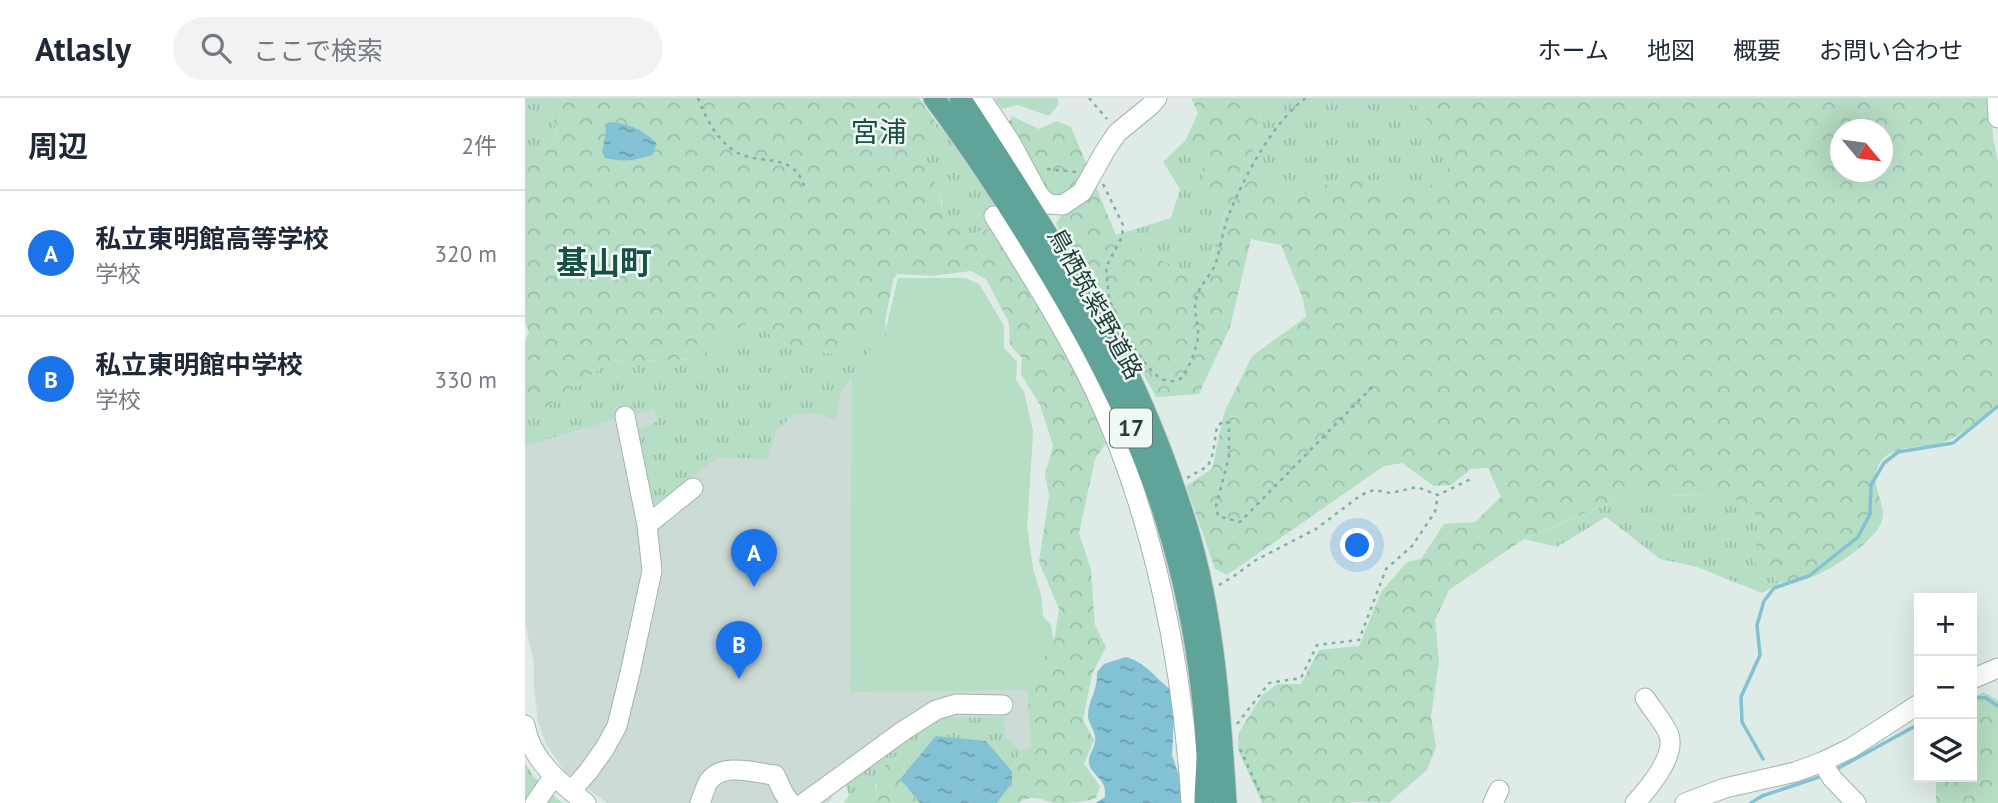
<!DOCTYPE html>
<html lang="ja">
<meta charset="utf-8">
<style>
:root{--surface:#fff;--page:#f2f2f3;--text:#1f2937;--muted:#747a83;--line:#e0e1e3;--accent:#1a73e8}
body{margin:0;font-family:"PT Sans","Noto Sans JP",sans-serif;background:var(--page);color:var(--text)}
.controls{position:absolute;right:21px;bottom:21px;display:grid;overflow:hidden;border-radius:0px;box-shadow:0 7px 28px #0002}
.controls button{width:63px;height:63px;display:grid;place-items:center;padding:0;border:0;border-bottom:2px solid var(--line);background:var(--surface);color:var(--text);font:35px sans-serif}
.compass{position:absolute;left:1305px;top:21px;width:63px;height:63px;border-radius:50%;background:var(--surface);box-shadow:0 7px 28px #0002;rotate:119deg}
.you{position:absolute;left:833px;top:448px;width:24px;height:24px;margin:-18px;border:5px solid #fff;border-radius:50%;background:#1a73e8;box-shadow:0 0 0 10px #1a73e833}
.badge{display:grid;place-items:center;width:46px;height:46px;border-radius:50%;background:var(--accent);color:#fff;font-size:23px;font-weight:700}
.pin{position:absolute;translate:-50% -58px;filter:drop-shadow(0 2px 4px #0008)}
.pin::after{content:'';position:absolute;top:37px;width:24px;height:21px;background:inherit;clip-path:polygon(0 0,100% 0,50% 100%)}
.list{margin:0;padding:0;list-style:none}
h2{display:flex;justify-content:space-between;align-items:center;height:91px;margin:0;padding:0 28px;font-size:30px}
h2 small{font-size:23px;font-weight:400;color:var(--muted)}
.list li{display:grid;grid-template-columns:46px 1fr auto;gap:21px;align-items:center;box-sizing:border-box;height:126px;padding:0 28px;border-top:2px solid var(--line)}
.list b{display:block;font-size:26px;white-space:nowrap}
.list p{margin:0;font-size:23px;white-space:nowrap;color:var(--muted)}
.list em{font-size:23px;font-style:normal;color:var(--muted)}
.icon{flex:none;width:38px;height:38px;fill:none;stroke:currentColor;stroke-width:2;stroke-linecap:round;stroke-linejoin:round}
.map{position:relative;flex:none;width:1473px;height:705px;overflow:hidden}
header{display:flex;align-items:center;gap:42px;box-sizing:border-box;height:98px;padding:0 35px;background:var(--surface);border-bottom:2px solid var(--line)}
header strong{font-size:33px}
nav{display:flex;gap:38px;margin-inline-start:auto;font-size:24px}
.search{width:490px;height:63px;background:var(--page);display:flex;align-items:center;gap:18px;box-sizing:border-box;padding:0 24px;border-radius:38px;color:var(--muted);font-size:26px}
main{display:flex}
aside{flex:1;background:var(--surface)}
.map>svg:first-child{display:block}
.built{fill:#cddbd6}
.grass{fill:url(#grass-tufts)}
.forest{fill:url(#forest-crowns);fill-rule:evenodd}
.pitch{fill:#b6dec4}
.water{fill:url(#water-ripples)}
.lines{fill:none;stroke-linecap:round;stroke-linejoin:round}
.stream{stroke:#83c1d4;stroke-width:3.5}
.minor-casing{stroke:#a2b3ae;stroke-width:21}
.major-casing{stroke:#c0c8c7;stroke-width:23}
.path{stroke:#7db1a5;stroke-width:2.5;stroke-dasharray:3.5 5;stroke-linecap:butt}
.minor{stroke:#fff;stroke-width:19}
.major{stroke:#60a398;stroke-width:21}
.labels{text-anchor:middle;stroke-width:5;stroke-linejoin:round;paint-order:stroke}
.shield{fill:#eff8f4;stroke:#5d746f;stroke-width:2}
.shield-label{font-size:23px;font-weight:bold;fill:#1f3c36}
.street-label{font-size:24px;fill:#1f3c36;stroke:#eff8f4}
.quarter-label{font-size:28px;fill:#1a4f46;stroke:#eff8f4}
.district-label{font-size:32px;font-weight:bold;fill:#1a4f46;stroke:#eff8f4}
</style>
<header>
<strong>Atlasly</strong>
<div class="search"><svg class="icon" aria-label="search" viewBox="0 0 24 24"><circle cx="10" cy="10" r="6"/><path d="M15 15l6 6"/></svg>ここで検索</div>
<nav><a>ホーム</a><a>地図</a><a>概要</a><a>お問い合わせ</a></nav>
</header>
<main>
<aside>
<h2>周辺<small>2件</small></h2>
<ul class="list">
<li><span class="badge">A</span><div><b>私立東明館高等学校</b><p>学校</p></div><em>320 m</em></li>
<li><span class="badge">B</span><div><b>私立東明館中学校</b><p>学校</p></div><em>330 m</em></li>
</ul>
</aside>
<div class="map">
<svg width="1473" height="705" viewBox="0 0 1473 705">
<defs>
<pattern id="grass-tufts" width="24" height="20" patternUnits="userSpaceOnUse" patternTransform="scale(1.75)"><rect width="24" height="20" fill="#b6dec4"/><path d="M3 7l-1-3M5 7V3M7 7l1-3M15 17l-1-3M17 17v-4M19 17l1-3" fill="none" stroke="#9cbfa9"/></pattern>
<pattern id="forest-crowns" width="20" height="18" patternUnits="userSpaceOnUse" patternTransform="scale(1.75)"><rect width="20" height="18" fill="#b6dec4"/><path d="M2 6a3 3 0 1 1 6 0M12 15a3 3 0 1 1 6 0" fill="none" stroke="#9cbfa9"/></pattern>
<pattern id="water-ripples" width="26" height="14" patternUnits="userSpaceOnUse" patternTransform="scale(1.75)"><rect width="26" height="14" fill="#83c1d4"/><path d="M2 4q2-2 4 0t4 0M15 11q2-2 4 0t4 0" fill="none" stroke="#6b9ead"/></pattern>
</defs>
<rect width="100%" height="100%" fill="#dfebe7"/>
<polygon class="built" points="373,180 440,180 454,186 479,228 479,250 492,264 491,282 499,294 508,334 502,429 508,471 516,497 518,519 526,527 505,575 502,592 506,649 495,652 480,639 320,685 307,699 304,705 82,705 40,674 21,646 13,624 9,590 9,566 0,525 0,328 361,231"/>
<g class="grass">
<polygon points="0,0 25,0 34,52 0,54"/>
<polygon points="736,0 885,0 901,21 926,61 919,81 893,94 857,89 826,75 753,109 723,64 736,34 733,3"/>
<polygon points="410,23 432,48 477,116 465,131 441,137 416,124 417,103 395,58 411,36"/>
<polygon points="660,43 678,63 677,95 702,110 678,184 591,137 646,120 655,91 638,64"/>
<path d="M360,224L362,249L348,248L316,294L311,322L291,315L269,317L252,331L242,361L194,359L125,409L109,333L133,323L129,311L90,321L0,348V320L13,315L84,264L171,261L221,226C238,229 242,236 256,243C274,252 296,254 316,257L338,236Z"/>
<polygon points="1103,397 1205,398 1229,413 1234,437 1227,462 1255,485 1237,495 1172,469 1135,461 1081,419 1032,449 1000,441"/>
<polygon points="479,619 480,639 495,652 487,673 461,643 411,638 375,681 381,658 375,654 350,686 354,705 319,705 324,697 320,685 400,626 420,620"/>
<polygon points="0,665 9,679 37,705 0,705"/>
</g>
<g class="forest">
<path d="M25,0H394L410,23L411,36L395,58C410,83 418,94 417,124L441,137L465,131L477,138L554,277L581,345L570,361L554,435L566,472L570,527L581,549L567,576L558,622L569,642L559,666L575,688L571,700C559,705 544,705 531,705C515,702 513,697 497,702L495,705H472L487,685V673L495,652L506,649L502,592L505,575L523,554L529,544L534,511L514,464L524,398L520,377L528,347L515,307L496,276L497,260L485,247L484,225L461,181L446,173L405,178L372,176L368,182L360,224L338,236L316,257C296,254 274,252 256,243C242,236 238,229 221,226L171,261L84,264L13,315L0,320V243L4,234L0,225V54L34,51Z"/>
<path d="M666,0H736L733,3L736,34L723,64L751,82L753,109L826,75L857,89L893,93L919,81L926,61L901,21L885,0H1466L1468,41L1473,63V306C1455,320 1438,338 1416,345C1397,351 1370,346 1356,363C1343,378 1356,397 1358,414C1361,436 1315,466 1296,475C1285,481 1268,482 1255,485L1227,462L1234,437L1229,413L1205,398L1103,397L999,441L924,492L910,522L914,563L906,619L911,649L902,672L864,705L828,704L825,705H737L713,652L714,634L738,596L753,586H776L794,552L834,548L856,494L882,464L896,461L919,426L950,424L976,399L963,370L946,371L926,387L909,388L877,365L859,368L702,477L690,471L661,388L687,371L699,315L727,258L781,219L778,201L756,147L726,141L705,229L674,296L631,299L572,192L569,174L558,166L531,126L545,102L520,93L481,30L487,18L514,31L532,23L546,29L591,137L678,184L702,111L676,95L678,63L660,43L673,15ZM1316,32H1358V74H1316Z"/>
<polygon points="1458,594 1473,602 1473,705 1411,705 1411,679 1447,679 1447,601"/>
<path d="M376,654L381,658L375,681L395,705H354C347,675 353,672 376,654Z"/>
</g>
<g class="pitch">
<polygon points="469,0 533,0 533,7 524,18 493,7 477,11"/>
<polygon points="373,180 440,180 454,186 479,228 479,250 492,264 491,282 499,294 508,334 502,429 508,471 516,497 518,519 526,527 529,544 523,554 505,575 502,592 325,594 327,277 348,248 362,249 361,231"/>
</g>
<g class="water">
<path d="M85,24C105,26 118,31 132,46L127,57C109,63 99,64 80,60L77,54L81,34L80,26Z"/>
<path d="M601,559C622,565 629,579 646,592L649,617L647,657L658,689V705H571L580,699C580,697 580,689 579,688C576,679 564,673 564,665C563,658 569,651 570,644C572,633 563,627 563,617C563,603 573,592 572,574L579,566Z"/>
<polygon points="411,638 461,643 487,673 487,685 472,705 395,705 375,681"/>
</g>
<g class="lines">
<g class="stream">
<polyline points="1447,599 1461,600 1473,608"/>
<polyline points="1238,661 1217,624 1216,599 1235,557 1232,527 1239,503 1249,490 1284,478 1333,439 1345,416 1346,387 1359,365 1373,354 1428,345 1473,308"/>
<polyline points="1310,672 1394,626"/>
<polyline points="1226,705 1237,698 1297,678"/>
</g>
<g class="minor-casing">
<g id="minor">
<polyline points="456,0 486,45 514,97 523,106 538,107 557,94 580,53 592,35 625,8 632,0"/>
<polyline points="1472,0 1473,20"/>
<path d="M469,118C505,176 541,232 570,293C629,419 658,567 666,705"/>
<polyline points="100,318 122,427"/>
<polyline points="1447,581 1473,570"/>
<path d="M0,627C6,662 35,685 61,705"/>
<polyline points="1297,664 1307,680 1331,705"/>
<polyline points="46,693 63,674 80,650 92,628 105,575 127,473 122,427 168,390"/>
<polyline points="10,705 29,678"/>
<path d="M175,705C178,698 180,689 184,683C197,664 231,675 250,677C256,688 257,696 266,705"/>
<polyline points="279,705 378,633 411,612 431,606 478,607"/>
<polyline points="968,705 974,692"/>
<path d="M1110,705C1123,691 1151,658 1144,637C1140,626 1127,611 1120,600"/>
<polyline points="1160,705 1200,690 1270,674 1297,664 1326,650 1394,606"/>
</g>
</g>
<g class="major-casing">
<g id="major">
<path d="M409,0C447,51 482,104 515,159C577,260 631,367 658,484C671,540 679,599 682,657C682,673 680,689 680,705"/>
<path d="M435,0C473,58 510,116 546,176C566,209 587,243 604,278C626,324 646,378 661,426C689,517 695,611 701,705"/>
</g>
</g>
<g class="path">
<path d="M173,0C181,21 192,42 211,54C239,69 269,52 280,91"/>
<polyline points="564,0 582,21"/>
<polyline points="522,71 552,74"/>
<polyline points="578,86 598,127 597,139 581,169 584,199 589,214"/>
<path d="M609,250C619,263 633,289 653,282C662,279 672,248 673,239C674,227 668,214 671,202C673,188 686,178 691,165C696,148 698,130 705,114C719,79 750,21 781,0"/>
<polyline points="662,380 683,368 688,355 692,328 699,323 704,325 704,359 691,408 693,418 715,424 850,286"/>
<polyline points="694,487 709,478 731,462 791,431 836,397 849,392 866,395 892,389 913,397 948,380"/>
<polyline points="712,626 744,585 776,580 792,547 834,542 861,471 887,448 910,414 913,397"/>
<polyline points="715,651 740,705"/>
</g>
<use href="#minor" class="minor"/>
<use href="#major" class="major"/>
</g>
<g class="labels">
<rect class="shield" x="585" y="310.5" width="42" height="39" rx="5"/>
<g class="shield-label">
<text x="606" y="338">17</text>
</g>
<g class="street-label">
<text transform="translate(570 206) rotate(61)" y="8">鳥栖筑紫野道路</text>
</g>
<g class="quarter-label">
<text x="354" y="44">宮浦</text>
</g>
<g class="district-label">
<text x="79" y="176">基山町</text>
</g>
</g>
</svg>
<div class="controls">
<button>+</button>
<button>−</button>
<button><svg class="icon" aria-label="layers" viewBox="0 0 24 24"><path d="M12 4l9 5-9 5-9-5zM3 14l9 5 9-5"/></svg></button>
</div>
<svg class="compass" viewBox="-18 -18 36 36"><path d="M0-13l5 13h-10z" fill="#e53935"/><path d="M0 13l5-13h-10z" fill="#747a83"/></svg>
<div class="you"></div>
<div class="pin badge" style="left:229px;top:489px">A</div>
<div class="pin badge" style="left:214px;top:581px">B</div>
</div>
</main>
